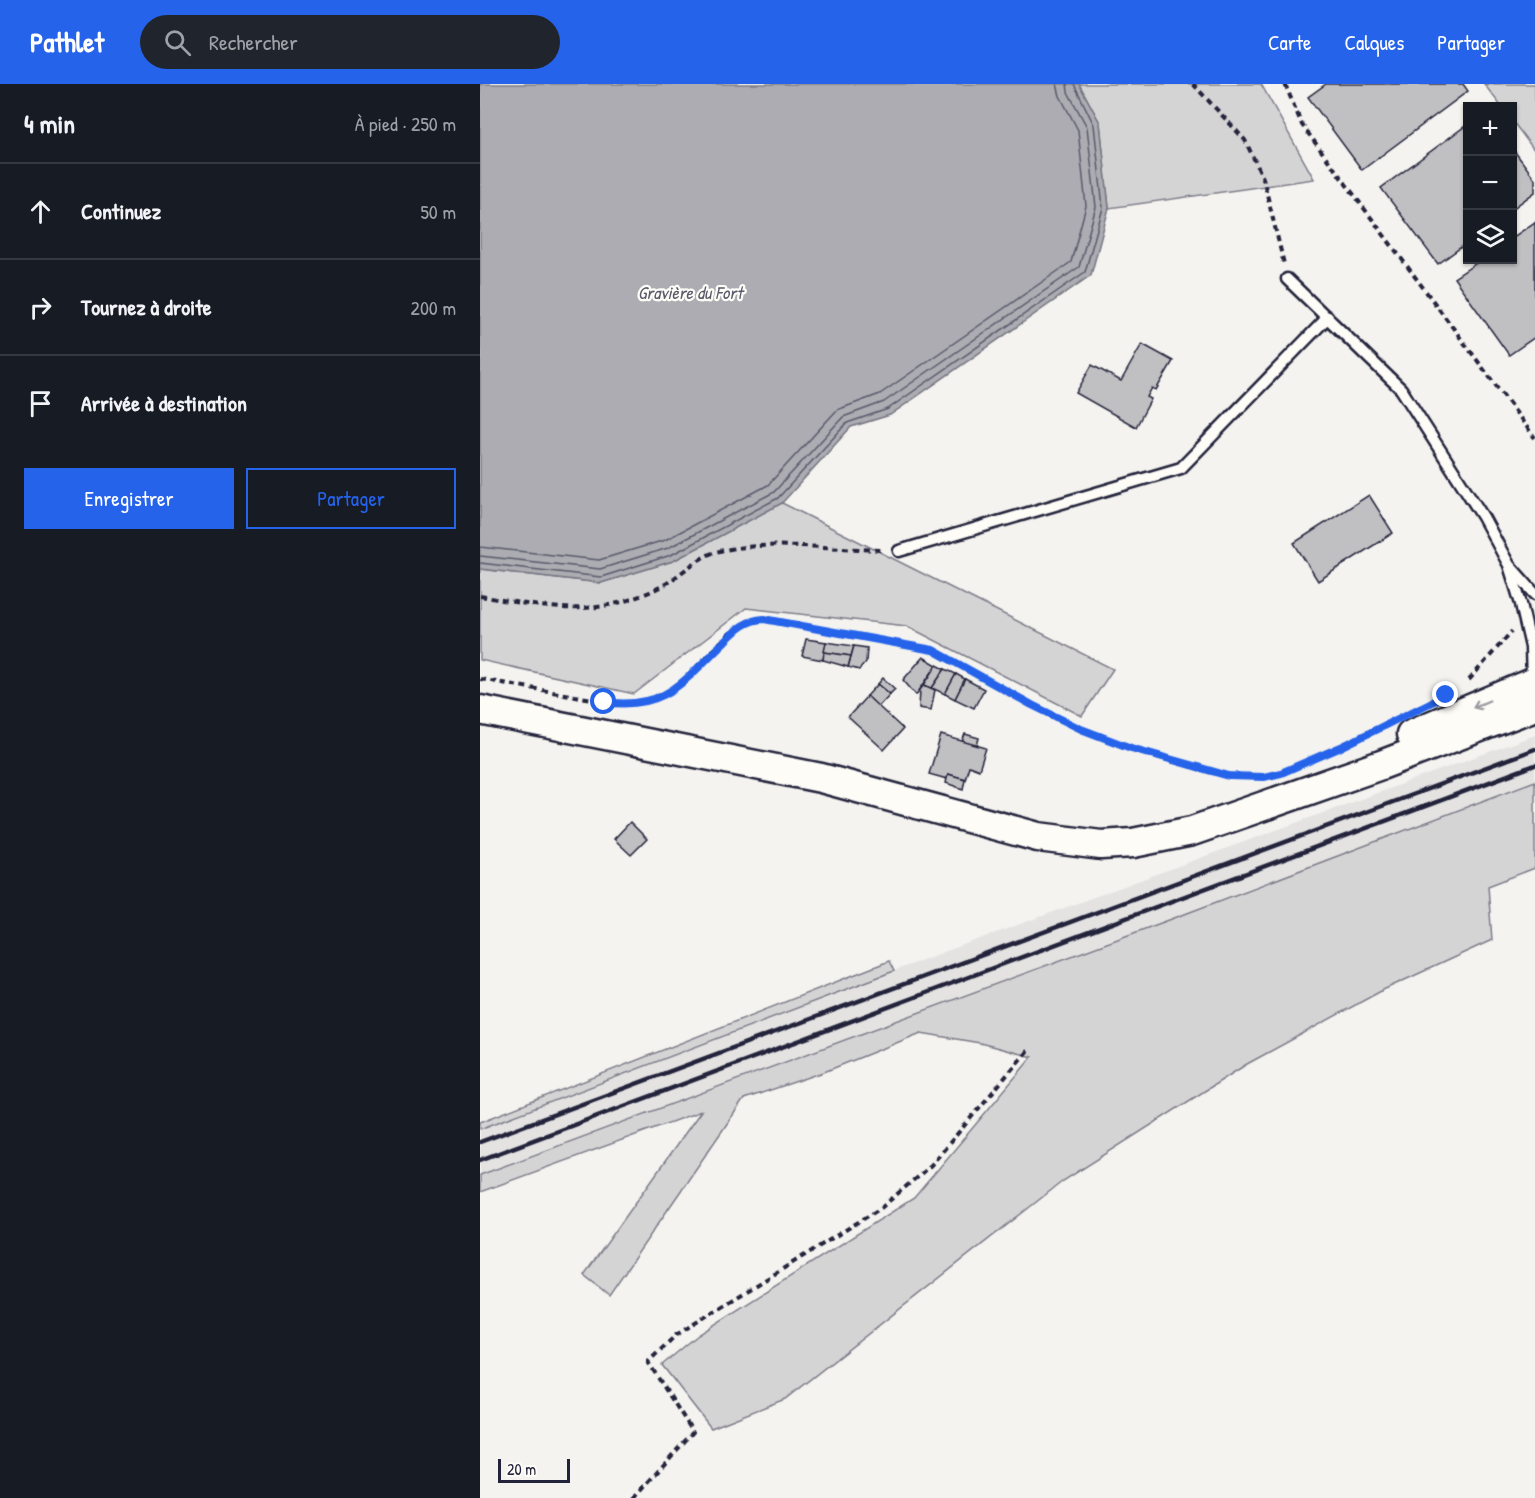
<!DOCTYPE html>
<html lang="fr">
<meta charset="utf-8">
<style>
:root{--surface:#171b24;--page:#20242c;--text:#f1f3f6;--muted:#9ea1a6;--line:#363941;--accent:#2563eb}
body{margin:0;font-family:"Patrick Hand",sans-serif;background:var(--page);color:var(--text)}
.controls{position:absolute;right:18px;top:18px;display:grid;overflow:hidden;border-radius:0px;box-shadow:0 2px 4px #0004}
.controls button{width:54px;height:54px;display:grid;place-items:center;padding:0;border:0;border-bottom:2px solid var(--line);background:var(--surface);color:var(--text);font:30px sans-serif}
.scale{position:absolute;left:18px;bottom:15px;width:72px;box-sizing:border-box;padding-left:6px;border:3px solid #22223b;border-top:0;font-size:16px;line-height:21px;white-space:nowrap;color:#22223b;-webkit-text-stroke:4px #fdfcf7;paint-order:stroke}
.stop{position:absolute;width:18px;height:18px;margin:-14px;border:4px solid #2563eb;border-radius:50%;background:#fff}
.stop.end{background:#2563eb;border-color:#fff;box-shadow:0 2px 6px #0008}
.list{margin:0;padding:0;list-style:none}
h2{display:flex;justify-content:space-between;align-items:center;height:78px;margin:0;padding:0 24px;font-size:26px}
h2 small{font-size:20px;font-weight:400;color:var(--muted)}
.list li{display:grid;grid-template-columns:39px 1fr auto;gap:18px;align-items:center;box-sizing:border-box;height:96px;padding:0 24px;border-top:2px solid var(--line)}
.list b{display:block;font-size:22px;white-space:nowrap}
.list em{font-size:20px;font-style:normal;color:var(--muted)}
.actions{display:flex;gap:12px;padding:18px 24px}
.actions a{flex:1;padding:14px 0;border:2px solid var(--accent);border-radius:0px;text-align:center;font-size:21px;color:var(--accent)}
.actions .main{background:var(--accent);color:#fff}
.icon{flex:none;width:33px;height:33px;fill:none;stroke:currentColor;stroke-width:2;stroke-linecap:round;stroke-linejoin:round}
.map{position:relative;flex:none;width:1055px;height:1414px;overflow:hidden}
header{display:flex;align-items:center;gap:36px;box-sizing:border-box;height:84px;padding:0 30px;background:var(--accent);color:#fff}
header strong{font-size:28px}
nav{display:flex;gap:33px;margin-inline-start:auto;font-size:21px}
.search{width:420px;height:54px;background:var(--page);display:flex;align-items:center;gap:15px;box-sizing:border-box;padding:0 21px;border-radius:33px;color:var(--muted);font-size:22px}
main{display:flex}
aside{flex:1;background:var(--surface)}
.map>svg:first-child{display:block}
.built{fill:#e4e3e2}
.green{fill:#d5d4d5;stroke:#7c7b88;stroke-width:1.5}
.water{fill:#acacb2;stroke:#757582;stroke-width:1.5}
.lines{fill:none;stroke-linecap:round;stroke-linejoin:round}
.shore{stroke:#59596b;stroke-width:1.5}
.building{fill:#c0bfc2;stroke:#22223b;stroke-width:1.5}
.service-casing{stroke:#22223b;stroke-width:15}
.secondary-casing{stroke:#22223b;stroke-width:33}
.path{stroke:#22223b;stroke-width:4;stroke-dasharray:6 4.5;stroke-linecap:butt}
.service{stroke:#fdfcf7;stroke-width:10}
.secondary{stroke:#fdfcf7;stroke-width:28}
.rail{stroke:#22223b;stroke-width:4.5}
.oneway{stroke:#9a9aa2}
.route{stroke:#2563eb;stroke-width:8}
.labels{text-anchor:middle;stroke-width:4.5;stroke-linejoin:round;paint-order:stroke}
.water-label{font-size:18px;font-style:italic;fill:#59596b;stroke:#fdfcf7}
</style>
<header>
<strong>Pathlet</strong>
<div class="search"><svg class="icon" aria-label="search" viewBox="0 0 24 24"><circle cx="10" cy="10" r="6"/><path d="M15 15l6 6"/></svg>Rechercher</div>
<nav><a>Carte</a><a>Calques</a><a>Partager</a></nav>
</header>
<main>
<aside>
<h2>4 min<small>À pied · 250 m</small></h2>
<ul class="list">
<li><svg class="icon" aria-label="ahead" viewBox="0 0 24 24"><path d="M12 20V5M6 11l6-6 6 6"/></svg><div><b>Continuez</b></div><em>50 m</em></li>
<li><svg class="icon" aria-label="right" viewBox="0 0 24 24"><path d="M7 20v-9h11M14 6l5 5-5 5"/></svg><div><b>Tournez à droite</b></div><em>200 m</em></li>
<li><svg class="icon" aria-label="arrive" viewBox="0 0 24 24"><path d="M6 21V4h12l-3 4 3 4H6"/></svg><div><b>Arrivée à destination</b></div></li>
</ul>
<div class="actions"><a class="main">Enregistrer</a><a>Partager</a></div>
</aside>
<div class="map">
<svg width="1055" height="1414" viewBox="0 0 1055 1414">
<rect width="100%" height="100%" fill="#f4f3ef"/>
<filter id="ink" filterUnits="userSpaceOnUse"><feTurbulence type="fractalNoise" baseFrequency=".0167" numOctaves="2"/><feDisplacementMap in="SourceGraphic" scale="12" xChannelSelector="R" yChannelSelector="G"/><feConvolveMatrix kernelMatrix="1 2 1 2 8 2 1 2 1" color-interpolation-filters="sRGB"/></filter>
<g filter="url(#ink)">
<polygon class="built" points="1055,651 1055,697 697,833 0,1091 0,1045 445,875"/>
<g class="green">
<polygon points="599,0 781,0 834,95 629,124 620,39"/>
<polygon points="1004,0 1055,0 1055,67 1033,38 1032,22 1021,22"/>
<polygon points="302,419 633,585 602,632 427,542 266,524 154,610 0,576 0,485 121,499 193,477"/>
<polygon points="1055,697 1055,784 1008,802 1012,856 903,906 767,980 583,1097 305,1315 231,1344 182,1281 218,1251 434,1114 552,973 500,959 441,949 344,988 264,1015 129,1211 104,1191 221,1027 0,1108 0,1091 697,833"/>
<polygon points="409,877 414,887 0,1045 0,1038"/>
</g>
<polygon class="water" points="0,0 599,0 620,39 629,124 611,191 410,331 371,343 302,419 193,477 121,499 0,485"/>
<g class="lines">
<g class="shore">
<polyline points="0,463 119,476 185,456 288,401 357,326 400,310 591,178 606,122 598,46 580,12 577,0"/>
<polyline points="0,472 120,485 188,464 294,408 363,333 404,318 599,183 616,123 607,43 588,8 587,0"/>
<polyline points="0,479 121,493 191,471 298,414 367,339 408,325 605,188 623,124 614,41 594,0"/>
</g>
</g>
<g class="building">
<polygon points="846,0 983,0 988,7 882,86 828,13"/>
<polygon points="988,40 988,158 958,180 901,104"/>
<polygon points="1032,64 1055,95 1055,108 1032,125"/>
<polygon points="1055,138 1055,253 1029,271 974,194 1001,176 1032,176 1032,154"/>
<polygon points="662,260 693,277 676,306 672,304 667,313 671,315 656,343 596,309 612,281 641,297"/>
<polygon points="889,411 913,449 838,497 814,459"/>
<polygon points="326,555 346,558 343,576 322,572"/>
<polygon points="346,558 374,562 371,572 344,568"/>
<polygon points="374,562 387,564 386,578 379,586 368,583"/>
<polygon points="344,568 371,572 368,583 343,576"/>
<polygon points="443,573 457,581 436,611 423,596"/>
<polygon points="457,581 465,585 452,604 444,601"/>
<polygon points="465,585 476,590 465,610 452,604"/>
<polygon points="476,590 485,595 475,615 465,610"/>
<polygon points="403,594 415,605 410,610 398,600"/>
<polygon points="485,595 504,605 494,624 475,615"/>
<polygon points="398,600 410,610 398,623 387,612"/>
<polygon points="444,601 455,606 451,626 439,624 440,606"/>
<polygon points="387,612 423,645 404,666 368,633"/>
<polygon points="485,650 499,654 497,662 482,658"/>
<polygon points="461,651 506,664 499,686 489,682 485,695 468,690 467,695 449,690"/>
<polygon points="468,690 485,695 483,705 466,699"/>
<polygon points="150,738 167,755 151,771 134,755"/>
</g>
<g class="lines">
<g class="service-casing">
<g id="service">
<polyline points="807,195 921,305 1003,433 1029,481 1041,520 1051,563 1052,599"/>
<polyline points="419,467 701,384 848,233"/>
<polyline points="1031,483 1055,510"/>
</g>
</g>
<g class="secondary-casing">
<g id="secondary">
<polyline points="0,626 341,694 558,753 621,761 653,759 712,747 901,681 1055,622"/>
<polyline points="931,650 1055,598"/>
</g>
</g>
<g class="path">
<polyline points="713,0 765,56 783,94 804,180"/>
<polyline points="805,0 822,41 1055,354"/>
<path d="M0,512C69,524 116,536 182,502C200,492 219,471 240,467C288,456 354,465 404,466"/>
<path d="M0,595L140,620C216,623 231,538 284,535L453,566L552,621L601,645L651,664L728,687L749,692L782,693"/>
<polyline points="989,596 1032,547"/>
<polyline points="843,671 909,639"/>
<polyline points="154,1414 213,1348 168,1278 196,1251 401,1124 451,1081 549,965"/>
</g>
<use href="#service" class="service"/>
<use href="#secondary" class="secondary"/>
<g class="rail">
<polyline points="0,1058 1055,665"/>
<polyline points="0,1076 1055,681"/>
</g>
</g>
<defs><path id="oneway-shaft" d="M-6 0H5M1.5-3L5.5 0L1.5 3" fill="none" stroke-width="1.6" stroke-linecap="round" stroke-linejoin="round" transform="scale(1.5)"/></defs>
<use class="oneway" href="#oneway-shaft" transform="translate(1001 620) rotate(157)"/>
</g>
<g class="lines" filter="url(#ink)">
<path class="route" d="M124,618C187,627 204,596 245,557C257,545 266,536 284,535L453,566L552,621L601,645L651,664L749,692L784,693L801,689L861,663L966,611"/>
</g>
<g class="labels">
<g class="water-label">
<text x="210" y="215">Gravière du Fort</text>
</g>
</g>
</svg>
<div class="controls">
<button>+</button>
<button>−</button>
<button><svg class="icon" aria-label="layers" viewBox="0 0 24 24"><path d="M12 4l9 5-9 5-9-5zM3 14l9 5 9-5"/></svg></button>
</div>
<div class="scale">20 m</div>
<div class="stop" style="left:124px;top:618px"></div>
<div class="stop end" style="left:966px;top:611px"></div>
</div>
</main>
